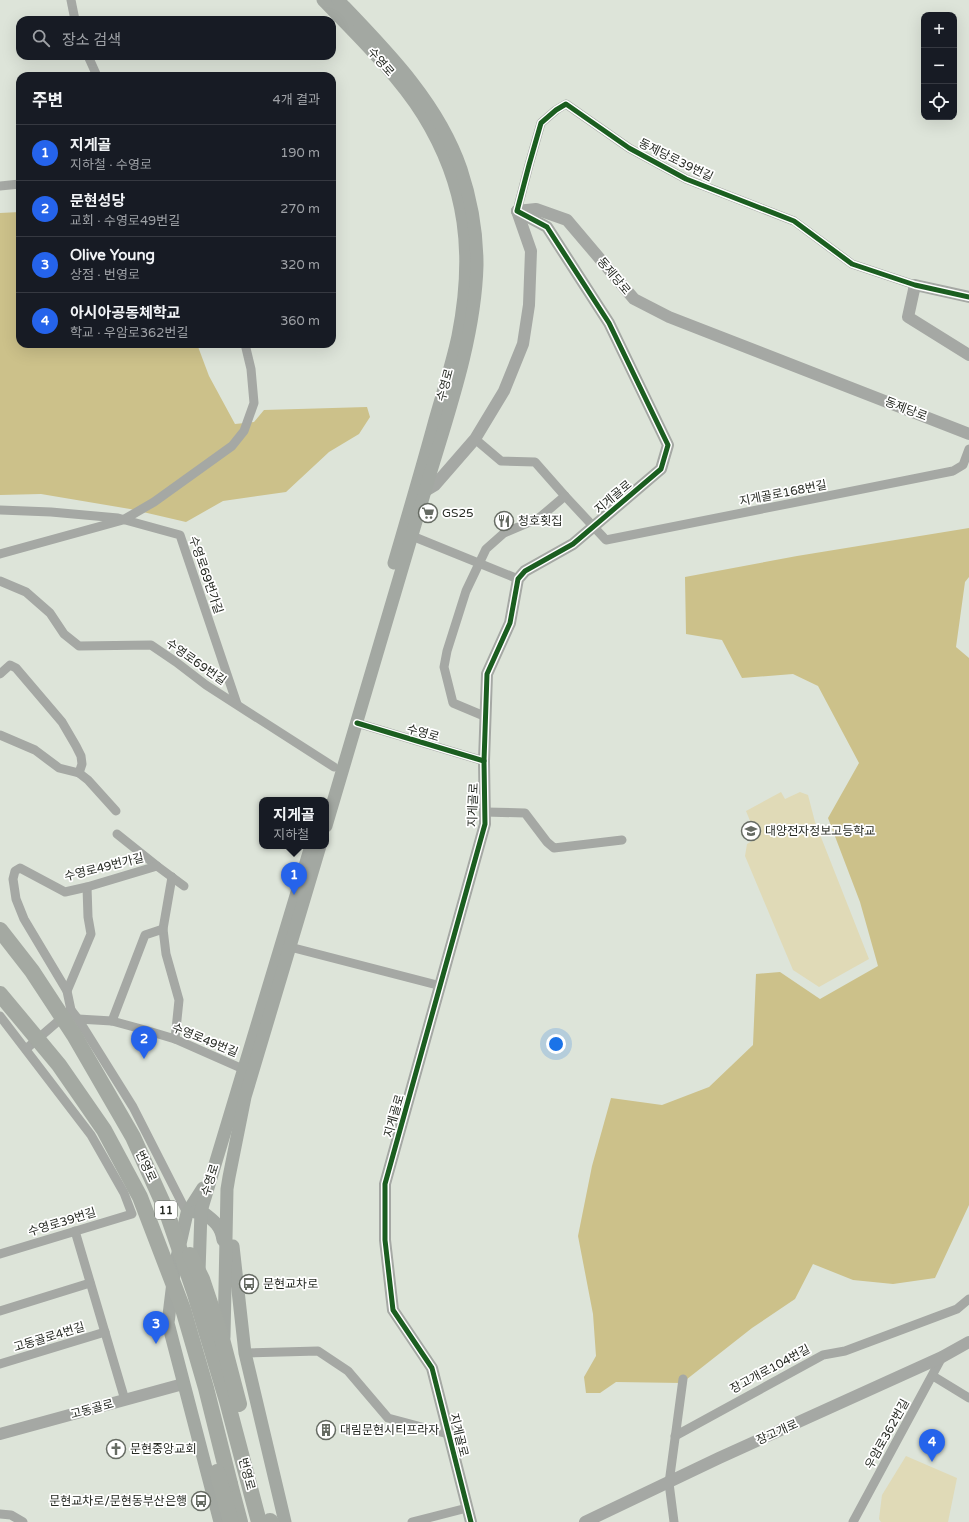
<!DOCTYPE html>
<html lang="ko">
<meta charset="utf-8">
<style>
:root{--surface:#171b24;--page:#20242c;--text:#f1f3f6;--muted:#9ea1a6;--line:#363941;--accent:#2563eb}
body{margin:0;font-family:"Varela Round","Noto Sans KR",sans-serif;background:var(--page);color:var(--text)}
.controls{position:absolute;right:12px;top:12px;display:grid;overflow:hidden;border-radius:8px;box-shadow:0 4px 16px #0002}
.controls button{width:36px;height:36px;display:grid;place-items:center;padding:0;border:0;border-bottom:1px solid var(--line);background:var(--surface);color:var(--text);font:20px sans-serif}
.you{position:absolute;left:556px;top:1044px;width:14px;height:14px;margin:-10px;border:3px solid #fff;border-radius:50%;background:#1a73e8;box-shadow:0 0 0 6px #1a73e833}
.badge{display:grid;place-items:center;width:26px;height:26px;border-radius:50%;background:var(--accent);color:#fff;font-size:13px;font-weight:700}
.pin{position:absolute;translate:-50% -33px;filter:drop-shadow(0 1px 2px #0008)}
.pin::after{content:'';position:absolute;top:21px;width:14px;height:12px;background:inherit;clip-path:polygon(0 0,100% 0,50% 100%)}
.popup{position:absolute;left:259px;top:797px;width:70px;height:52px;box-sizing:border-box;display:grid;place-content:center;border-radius:8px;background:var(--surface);filter:drop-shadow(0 1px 3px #0005);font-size:13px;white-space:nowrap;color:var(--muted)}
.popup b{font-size:15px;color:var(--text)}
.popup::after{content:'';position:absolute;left:50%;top:100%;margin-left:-8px;border:8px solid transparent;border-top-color:var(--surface)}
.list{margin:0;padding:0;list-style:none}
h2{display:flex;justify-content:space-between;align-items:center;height:52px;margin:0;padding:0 16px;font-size:17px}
h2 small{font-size:13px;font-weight:400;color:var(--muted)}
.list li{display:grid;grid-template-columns:26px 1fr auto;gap:12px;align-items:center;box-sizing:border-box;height:56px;padding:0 16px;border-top:1px solid var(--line)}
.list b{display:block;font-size:15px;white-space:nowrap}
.list p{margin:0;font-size:13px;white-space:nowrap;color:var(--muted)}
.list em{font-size:13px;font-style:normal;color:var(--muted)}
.icon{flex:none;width:22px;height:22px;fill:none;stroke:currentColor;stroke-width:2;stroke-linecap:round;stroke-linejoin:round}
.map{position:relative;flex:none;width:969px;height:1522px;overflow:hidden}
.search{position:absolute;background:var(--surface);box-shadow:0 4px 16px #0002;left:16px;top:16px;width:320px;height:44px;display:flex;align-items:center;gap:10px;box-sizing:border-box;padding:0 14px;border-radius:12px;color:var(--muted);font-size:15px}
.panel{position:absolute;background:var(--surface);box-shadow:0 4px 16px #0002;left:16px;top:72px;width:320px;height:276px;border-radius:12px}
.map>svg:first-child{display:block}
.green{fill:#e0dab7}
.forest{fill:#ccc18a}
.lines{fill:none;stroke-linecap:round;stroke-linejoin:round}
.minor{stroke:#a5a8a4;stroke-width:9}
.tertiary{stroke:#a5a8a4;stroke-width:12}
.secondary{stroke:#a3a8a2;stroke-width:13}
.trunk{stroke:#a4a9a2;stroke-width:16}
.trunk-bridge{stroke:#a4a9a2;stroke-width:16}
.cycleway-casing{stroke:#fff;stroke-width:8}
.cycleway{stroke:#1b5e20;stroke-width:5}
.labels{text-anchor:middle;stroke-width:3.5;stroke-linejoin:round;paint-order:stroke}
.shield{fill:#fff;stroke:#676a65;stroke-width:1}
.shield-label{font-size:11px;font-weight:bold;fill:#262a23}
.street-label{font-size:12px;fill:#262a23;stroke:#fff}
.poi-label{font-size:12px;fill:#262a23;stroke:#fff;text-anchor:start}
</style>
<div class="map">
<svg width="969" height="1522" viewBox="0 0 969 1522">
<rect width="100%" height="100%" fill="#dde4d9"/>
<g class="green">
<polygon points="781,792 785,799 800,792 808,795 815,822 869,959 819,987 793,970 745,856 747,844 757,838 746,811"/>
<polygon points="906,1456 957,1478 948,1522 881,1522 879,1519 882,1495"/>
</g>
<g class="forest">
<polygon points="20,212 20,344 197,344 209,376 235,424 254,422 264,410 367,407 370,417 359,434 329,452 286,492 223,501 186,522 130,509 41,494 0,495 0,213"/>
<polygon points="969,528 969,577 965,582 956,647 969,658 969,1205 935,1278 893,1284 853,1280 813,1264 795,1299 752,1328 682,1383 616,1382 600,1393 586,1393 584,1377 596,1356 593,1314 578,1236 592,1166 611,1098 662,1105 709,1087 753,1045 756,974 780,972 820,999 878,966 860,902 828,818 859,763 818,686 793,674 742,678 722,640 686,634 685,577 797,556"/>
</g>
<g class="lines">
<g class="minor">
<polyline points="71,0 75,20"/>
<polyline points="88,56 97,76"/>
<polyline points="0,186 20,184"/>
<polyline points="517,211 529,165 541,123 556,110 566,104 629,148 686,179 794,221 852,264 915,285"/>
<polyline points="475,439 501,461 535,462 565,496 606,540 953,471 963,465 969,449"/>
<polyline points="0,510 51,512 118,518 180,535 237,704"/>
<polyline points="412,536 518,579"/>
<polyline points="0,554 123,520 154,502 232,446 244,431 254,403 251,369 245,344"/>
<polyline points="0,581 26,592 50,613 64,634 79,646 151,645 176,662 206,685 334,767"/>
<polyline points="0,674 10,665 16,668 62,722 76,746 81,756 82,764 79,773"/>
<polyline points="484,716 453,703 444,667 447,651 466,591 486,549 504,533 539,518 565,496"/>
<polyline points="357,723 484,761"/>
<polyline points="0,735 35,750 59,768 79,773 88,780 116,811"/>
<polyline points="485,812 525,813 547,842 554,848 622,840"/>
<polyline points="117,834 157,866"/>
<polyline points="172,877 163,929 166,954 179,1000 175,1039"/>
<polyline points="290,947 441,986"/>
<polyline points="67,991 91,934 88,917 87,887"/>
<polyline points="71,1010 67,991 24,919 16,899 13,879 15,871 20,868 65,892 87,887 157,866 184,886"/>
<polyline points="0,1016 91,1135 124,1193 132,1214 0,1254"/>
<polyline points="78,1019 112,1021 145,1030 175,1039 243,1069"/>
<polyline points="112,1021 145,935 163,929"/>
<polyline points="26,1049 71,1010 78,1019 133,1107 187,1213"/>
<polyline points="75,1231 125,1400"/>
<polyline points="0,1311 90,1283"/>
<polyline points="245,1353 318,1351 348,1371 388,1418 448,1434"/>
<polyline points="0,1364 105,1332"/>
<polyline points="933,1376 969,1398"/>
<polyline points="675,1436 823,1355 845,1351 957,1309 969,1299"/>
<polyline points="0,1514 11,1515 23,1522"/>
<polyline points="412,1522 467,1508"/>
<polyline points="674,1522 669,1483 683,1379"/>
<polyline points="853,1522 942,1357"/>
</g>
<g class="tertiary">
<polyline points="517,211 536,209 567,220 634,299 669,317 969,434"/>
<polyline points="969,297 915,285 908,317 969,355"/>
<polyline points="419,490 425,491 435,485 475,439 504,391 523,344 529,305 531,251 517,211"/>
<polyline points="0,1434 183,1384"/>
<polyline points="471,1522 432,1368 393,1310 385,1240 385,1184 485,824 484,761 487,674 510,623 518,579 525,571 573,544 661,469 668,445 609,323 547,227 517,211"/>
<polyline points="585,1522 719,1458 942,1357 969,1342"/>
</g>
<g class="secondary">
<path d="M323,0C356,34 398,75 423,115C467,186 474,255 458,336C452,364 443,392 435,420C422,468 408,515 394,563"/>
<path d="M326,826C359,714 392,603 425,491C446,419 475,341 477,265C477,233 471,199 461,169C438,102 386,50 338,0"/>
<polyline points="203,1188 187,1213 175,1266 168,1323 220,1522"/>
<path d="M195,1212L201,1211C213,1220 221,1225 223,1240"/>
<polyline points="233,1246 245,1353 285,1522"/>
<polyline points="199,1272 201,1211 311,846"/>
<polyline points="224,1337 227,1189 229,1177 245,1097 320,846"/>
</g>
<g class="trunk">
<polyline points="230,1484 240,1522"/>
<polyline points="270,1521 271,1522"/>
</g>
<g class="trunk-bridge">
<polyline points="0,930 32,971 74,1035 133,1137 166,1210 195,1294 227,1401 259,1522"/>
<polyline points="0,994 59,1065 104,1130 140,1197 183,1309 206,1388 230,1484"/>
<polyline points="190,1255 202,1279 222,1339 239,1404"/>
<polyline points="217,1472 231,1522"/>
</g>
<g class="cycleway-casing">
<g id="cycleway">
<polyline points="357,723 484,761"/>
<polyline points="471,1522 432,1368 393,1310 385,1240 385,1184 485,824 484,761 487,674 510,623 518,579 525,571 573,544 661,469 668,445 609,323 547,227 517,211 529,165 541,123 556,110 566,104 629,148 686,179 794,221 852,264 915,285 969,297"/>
</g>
</g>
<use href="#cycleway" class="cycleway"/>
</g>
<defs>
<g id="supermarket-ring" transform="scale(1)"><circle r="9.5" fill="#fff" stroke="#666b63" stroke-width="1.5"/><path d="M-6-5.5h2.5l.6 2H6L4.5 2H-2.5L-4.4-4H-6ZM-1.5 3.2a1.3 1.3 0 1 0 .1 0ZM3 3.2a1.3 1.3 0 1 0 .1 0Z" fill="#666b63"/></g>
<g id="restaurant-ring" transform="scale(1)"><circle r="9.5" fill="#fff" stroke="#666b63" stroke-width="1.5"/><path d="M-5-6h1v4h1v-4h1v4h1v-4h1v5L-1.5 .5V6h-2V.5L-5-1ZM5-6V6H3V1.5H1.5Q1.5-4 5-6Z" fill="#666b63"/></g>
<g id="school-ring" transform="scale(1)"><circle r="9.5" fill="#fff" stroke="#666b63" stroke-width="1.5"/><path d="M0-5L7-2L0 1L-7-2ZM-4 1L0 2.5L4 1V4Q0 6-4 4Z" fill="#666b63"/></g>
<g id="bus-ring" transform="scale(1)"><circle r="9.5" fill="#fff" stroke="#666b63" stroke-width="1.5"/><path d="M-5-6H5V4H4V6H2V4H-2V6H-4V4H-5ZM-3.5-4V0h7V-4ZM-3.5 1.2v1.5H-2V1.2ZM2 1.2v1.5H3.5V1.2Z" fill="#666b63"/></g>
<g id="building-ring" transform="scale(1)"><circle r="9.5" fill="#fff" stroke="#666b63" stroke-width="1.5"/><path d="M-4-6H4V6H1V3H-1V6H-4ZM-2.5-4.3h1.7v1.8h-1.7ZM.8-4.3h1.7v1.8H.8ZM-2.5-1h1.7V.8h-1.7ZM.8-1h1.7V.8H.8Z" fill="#666b63"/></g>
<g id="church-ring" transform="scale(1)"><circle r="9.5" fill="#fff" stroke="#666b63" stroke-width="1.5"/><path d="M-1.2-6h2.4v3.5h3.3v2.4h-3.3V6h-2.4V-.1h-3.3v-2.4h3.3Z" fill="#666b63"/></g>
</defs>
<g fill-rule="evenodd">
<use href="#supermarket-ring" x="428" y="513"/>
<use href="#restaurant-ring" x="504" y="521"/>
<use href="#school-ring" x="751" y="831"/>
<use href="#bus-ring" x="249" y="1284"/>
<use href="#building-ring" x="326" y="1430"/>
<use href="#church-ring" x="116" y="1449"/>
<use href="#bus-ring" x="201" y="1501"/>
</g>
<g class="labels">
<rect class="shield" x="155" y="1201" width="22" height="18" rx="3"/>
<g class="shield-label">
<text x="166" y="1214">11</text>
</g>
<g class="street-label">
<text transform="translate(381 62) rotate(49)" y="4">수영로</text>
<text transform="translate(676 160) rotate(26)" y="4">동제당로39번길</text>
<text transform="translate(614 276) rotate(50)" y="4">동제당로</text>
<text transform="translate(445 385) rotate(-75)" y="4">수영로</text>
<text transform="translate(906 409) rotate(21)" y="4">동제당로</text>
<text transform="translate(783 493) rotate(-11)" y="4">지게골로168번길</text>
<text transform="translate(613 497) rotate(-40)" y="4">지게골로</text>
<text transform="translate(206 575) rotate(71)" y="4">수영로69번가길</text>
<text transform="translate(196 662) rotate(35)" y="4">수영로69번길</text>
<text transform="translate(423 733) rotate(16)" y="4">수영로</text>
<text transform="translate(473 805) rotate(-88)" y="4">지게골로</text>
<text transform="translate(104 867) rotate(-14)" y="4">수영로49번가길</text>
<text transform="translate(205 1040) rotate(22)" y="4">수영로49번길</text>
<text transform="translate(394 1116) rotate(-74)" y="4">지게골로</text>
<text transform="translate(146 1166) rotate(65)" y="4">번영로</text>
<text transform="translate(210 1180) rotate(-73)" y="4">수영로</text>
<text transform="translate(62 1222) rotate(-17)" y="4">수영로39번길</text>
<text transform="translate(49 1337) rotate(-17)" y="4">고동골로4번길</text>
<text transform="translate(770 1369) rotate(-28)" y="4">장고개로104번길</text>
<text transform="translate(92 1409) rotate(-15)" y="4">고동골로</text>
<text transform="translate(777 1432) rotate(-24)" y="4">장고개로</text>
<text transform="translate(887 1434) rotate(-61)" y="4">우암로362번길</text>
<text transform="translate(459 1435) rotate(76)" y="4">지게골로</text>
<text transform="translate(247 1474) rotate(75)" y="4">번영로</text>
</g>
<g class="poi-label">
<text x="442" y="517">GS25</text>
<text x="518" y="525">청호횟집</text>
<text x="765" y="835">대양전자정보고등학교</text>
<text x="263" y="1288">문현교차로</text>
<text x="340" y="1434">대림문현시티프라자</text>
<text x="130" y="1453">문현중앙교회</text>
<text x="187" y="1505" text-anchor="end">문현교차로/문현동부산은행</text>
</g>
</g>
</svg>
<div class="controls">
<button>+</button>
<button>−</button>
<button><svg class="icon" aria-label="locate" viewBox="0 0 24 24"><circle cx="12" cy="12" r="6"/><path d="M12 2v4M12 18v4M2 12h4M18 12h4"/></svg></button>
</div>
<div class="you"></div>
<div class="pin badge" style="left:294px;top:895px">1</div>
<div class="popup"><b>지게골</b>지하철</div>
<div class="pin badge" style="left:144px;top:1059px">2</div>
<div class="pin badge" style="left:156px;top:1344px">3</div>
<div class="pin badge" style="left:932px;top:1462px">4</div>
<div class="search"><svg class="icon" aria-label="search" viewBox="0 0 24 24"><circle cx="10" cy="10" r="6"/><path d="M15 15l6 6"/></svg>장소 검색</div>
<section class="panel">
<h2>주변<small>4개 결과</small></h2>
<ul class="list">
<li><span class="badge">1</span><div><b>지게골</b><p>지하철 · 수영로</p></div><em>190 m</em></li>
<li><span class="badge">2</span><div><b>문현성당</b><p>교회 · 수영로49번길</p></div><em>270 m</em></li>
<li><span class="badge">3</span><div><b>Olive Young</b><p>상점 · 번영로</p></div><em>320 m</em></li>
<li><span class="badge">4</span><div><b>아시아공동체학교</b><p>학교 · 우암로362번길</p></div><em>360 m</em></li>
</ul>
</section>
</div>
